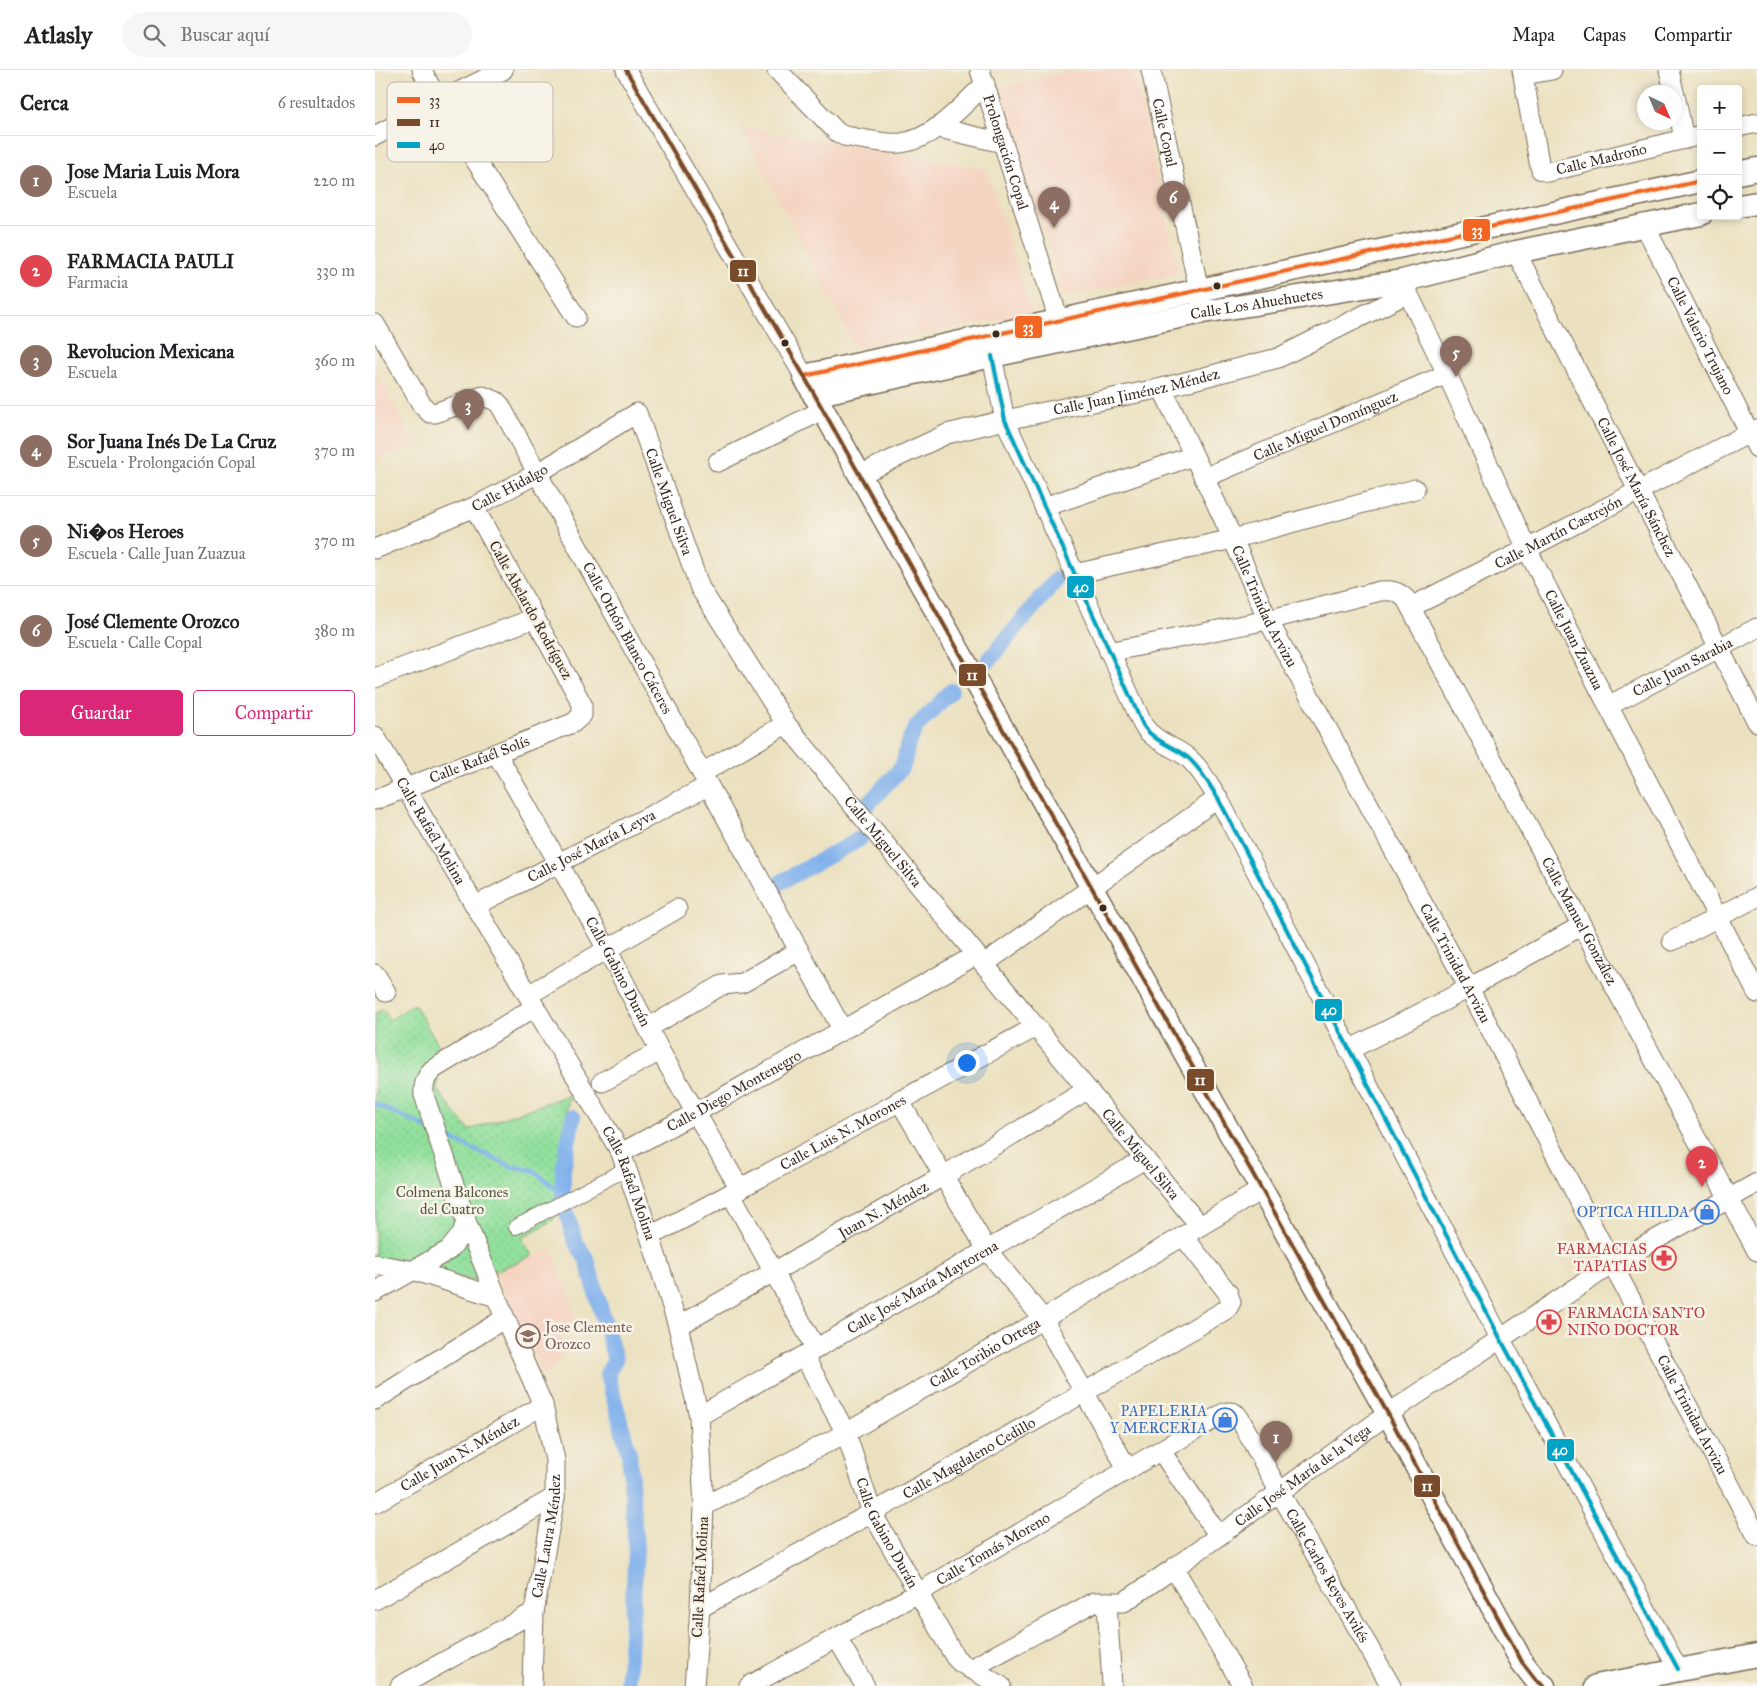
<!DOCTYPE html>
<html lang="es">
<meta charset="utf-8">
<style>
:root{--surface:#fff;--page:#f6f6f6;--text:#202124;--muted:#757577;--line:#e0e0e0;--accent:#db2777}
body{margin:0;font-family:"IM FELL Great Primer",serif;background:var(--page);color:var(--text)}
.controls{position:absolute;right:15px;top:15px;display:grid;overflow:hidden;border-radius:5px;box-shadow:0 2px 8px #0003}
.controls button{width:45px;height:45px;display:grid;place-items:center;padding:0;border:0;border-bottom:1px solid var(--line);background:var(--surface);color:var(--text);font:25px sans-serif}
.compass{position:absolute;left:1262px;top:15px;width:45px;height:45px;border-radius:50%;background:var(--surface);box-shadow:0 2px 8px #0003;rotate:136deg}
.you{position:absolute;left:591px;top:992px;width:18px;height:18px;margin:-12px;border:4px solid #fff;border-radius:50%;background:#1a73e8;box-shadow:0 0 0 8px #1a73e833}
.badge{display:grid;place-items:center;width:32px;height:32px;border-radius:50%;background:var(--accent);color:#fff;font-size:16px;font-weight:700}
.pin{position:absolute;translate:-50% -41px;filter:drop-shadow(0 1px 2px #0008)}
.pin::after{content:'';position:absolute;top:26px;width:18px;height:15px;background:inherit;clip-path:polygon(0 0,100% 0,50% 100%)}
.list{margin:0;padding:0;list-style:none}
h2{display:flex;justify-content:space-between;align-items:center;height:65px;margin:0;padding:0 20px;font-size:21px}
h2 small{font-size:16px;font-weight:400;color:var(--muted)}
.list li{display:grid;grid-template-columns:32px 1fr auto;gap:15px;align-items:center;box-sizing:border-box;height:90px;padding:0 20px;border-top:1px solid var(--line)}
.list b{display:block;font-size:19px;white-space:nowrap}
.list p{margin:0;font-size:16px;white-space:nowrap;color:var(--muted)}
.list em{font-size:16px;font-style:normal;color:var(--muted)}
.actions{display:flex;gap:10px;padding:15px 20px}
.actions a{flex:1;padding:11px 0;border:1px solid var(--accent);border-radius:5px;text-align:center;font-size:18px;color:var(--accent)}
.actions .main{background:var(--accent);color:#fff}
.icon{flex:none;width:28px;height:28px;fill:none;stroke:currentColor;stroke-width:2;stroke-linecap:round;stroke-linejoin:round}
.map{position:relative;flex:none;width:1382px;height:1616px;overflow:hidden}
header{display:flex;align-items:center;gap:30px;box-sizing:border-box;height:70px;padding:0 25px;background:var(--surface);border-bottom:1px solid var(--line)}
header strong{font-size:24px}
nav{display:flex;gap:28px;margin-inline-start:auto;font-size:18px}
.search{width:350px;height:45px;background:var(--page);display:flex;align-items:center;gap:12px;box-sizing:border-box;padding:0 18px;border-radius:28px;color:var(--muted);font-size:19px}
main{display:flex}
aside{flex:1;background:var(--surface)}
.map>svg:first-child{display:block}
.built{fill:#f5d3c1}
.park{fill:url(#park-dots);stroke:#66855e}
.lines{fill:none;stroke-linecap:round;stroke-linejoin:round}
.stream{stroke:#81b1ec;stroke-width:4.5}
.canal{stroke:#81b1ec;stroke-width:16}
.pedestrian-casing{stroke:#796a57;stroke-width:16}
.minor-casing{stroke:#796a57;stroke-width:21}
.tertiary-casing{stroke:#796a57;stroke-width:25}
.pedestrian{stroke:#fff;stroke-width:14}
.minor{stroke:#fff;stroke-width:19}
.tertiary{stroke:#fff;stroke-width:22}
.bus-1-casing{stroke:#f7f3e8;stroke-width:8}
.bus-2-casing{stroke:#f7f3e8;stroke-width:8}
.bus-3-casing{stroke:#f7f3e8;stroke-width:8}
.bus-1{stroke:#f26522;stroke-width:4}
.bus-2{stroke:#7a4b2a;stroke-width:4}
.bus-3{stroke:#03a3c5;stroke-width:4}
.bus-dot{fill:#3b2a1e;stroke:#f7f3e8;stroke-width:2}
.labels{text-anchor:middle;stroke-width:5;stroke-linejoin:round;paint-order:stroke}
.street-label{font-size:15px;fill:#3b2a1e;stroke:#f7f3e8}
.park-label{font-size:15px;fill:#51583e;stroke:#f7f3e8}
.shop-label{font-size:15px;fill:#366cbe;stroke:#f7f3e8;text-anchor:end}
.health-label{font-size:15px;fill:#be3a42;stroke:#f7f3e8;text-anchor:end}
.education-label{font-size:15px;fill:#785e54;stroke:#f7f3e8;text-anchor:start}
.key{fill:#f7f3e8;stroke:#bfb7ab;stroke-width:1}
.key-label{font-size:14px;fill:#3b2a1e}
.line-badge{stroke:#f7f3e8;stroke-width:2}
.badge-label{font-size:14px;text-anchor:middle;font-weight:bold;fill:#fff}
</style>
<header>
<strong>Atlasly</strong>
<div class="search"><svg class="icon" aria-label="search" viewBox="0 0 24 24"><circle cx="10" cy="10" r="6"/><path d="M15 15l6 6"/></svg>Buscar aquí</div>
<nav><a>Mapa</a><a>Capas</a><a>Compartir</a></nav>
</header>
<main>
<aside>
<h2>Cerca<small>6 resultados</small></h2>
<ul class="list">
<li><span class="badge" style="background:#8d6e63">1</span><div><b>Jose Maria Luis Mora</b><p>Escuela</p></div><em>220 m</em></li>
<li><span class="badge" style="background:#e0444e">2</span><div><b>FARMACIA PAULI</b><p>Farmacia</p></div><em>330 m</em></li>
<li><span class="badge" style="background:#8d6e63">3</span><div><b>Revolucion Mexicana</b><p>Escuela</p></div><em>360 m</em></li>
<li><span class="badge" style="background:#8d6e63">4</span><div><b>Sor Juana Inés De La Cruz</b><p>Escuela · Prolongación Copal</p></div><em>370 m</em></li>
<li><span class="badge" style="background:#8d6e63">5</span><div><b>Ni�os Heroes</b><p>Escuela · Calle Juan Zuazua</p></div><em>370 m</em></li>
<li><span class="badge" style="background:#8d6e63">6</span><div><b>José Clemente Orozco</b><p>Escuela · Calle Copal</p></div><em>380 m</em></li>
</ul>
<div class="actions"><a class="main">Guardar</a><a>Compartir</a></div>
</aside>
<div class="map">
<svg width="1382" height="1616" viewBox="0 0 1382 1616">
<defs>
<pattern id="park-dots" width="8" height="8" patternUnits="userSpaceOnUse" patternTransform="scale(1.25)"><rect width="8" height="8" fill="#92e09d"/><path d="M2 2h.1M6 6h.1" fill="none" stroke="#7fc087" stroke-width="1.8" stroke-linecap="round"/></pattern>
</defs>
<rect width="100%" height="100%" fill="#f7f3e8"/>
<filter id="ink" filterUnits="userSpaceOnUse"><feTurbulence type="fractalNoise" baseFrequency=".02" numOctaves="2"/><feDisplacementMap in="SourceGraphic" scale="10" xChannelSelector="R" yChannelSelector="G"/><feConvolveMatrix kernelMatrix="1 2 1 2 8 2 1 2 1" color-interpolation-filters="sRGB"/></filter>
<filter id="wash" filterUnits="userSpaceOnUse"><feTurbulence type="fractalNoise" baseFrequency=".0096" numOctaves="4" result="noise"/><feDisplacementMap in="SourceGraphic" scale="20" xChannelSelector="R" yChannelSelector="G"/><feGaussianBlur stdDeviation="1.12" result="paint"/><feColorMatrix in="noise" values="0 0 0 0 0 0 0 0 0 0 0 0 0 0 0 0 0 1.4 0 .05"/><feComposite in="paint" operator="in"/></filter>
<g filter="url(#wash)">
<rect width="100%" height="100%" fill="#ebe1c0"/>
<g class="built">
<polygon points="697,0 759,0 803,203 689,227 624,18"/>
<polygon points="366,57 611,99 657,243 481,278"/>
<polygon points="0,299 41,377 0,391"/>
<polygon points="177,1179 203,1251 185,1261 190,1281 169,1306 118,1201"/>
</g>
<polygon class="park" points="39,934 66,979 62,1020 94,1060 194,1025 178,1150 147,1168 157,1186 99,1210 0,1189 0,943 8,940 15,950"/>
<g class="lines">
<g class="stream">
<polyline points="0,1034 53,1058"/>
<polyline points="69,1066 138,1097 158,1100 188,1124"/>
</g>
<g class="canal">
<polyline points="613,591 682,509"/>
<polyline points="492,735 528,696 533,673 541,657 576,621"/>
<polyline points="406,812 485,769"/>
<polyline points="198,1047 188,1100 188,1124 192,1144 200,1171 212,1190 240,1290 232,1304 254,1383 261,1480 253,1616"/>
</g>
</g>
</g>
<g filter="url(#ink)">
<g class="lines">
<g class="pedestrian-casing">
<polyline id="pedestrian" points="141,1157 251,1099"/>
</g>
<g class="minor-casing">
<g id="minor">
<polyline points="47,0 63,32 201,247"/>
<polyline points="251,0 429,306"/>
<path d="M402,0L462,62L469,66C483,68 514,75 526,73C559,69 587,36 610,14"/>
<path id="s1" d="M605,0L684,251"/>
<path id="s2" d="M776,0L827,234"/>
<path id="s3" d="M1147,0L1164,92L1166,100L1173,102L1326,65"/>
<polyline points="1294,0 1299,22"/>
<polyline points="1149,5 1177,0"/>
<polyline points="1300,25 1309,69"/>
<polyline points="1363,57 1382,53"/>
<polyline points="564,58 628,73"/>
<polyline points="0,66 63,32 128,0"/>
<path id="s4" d="M1269,154L1382,378"/>
<path id="s5" d="M1141,182L1382,652"/>
<path id="s6" d="M1027,211L1072,304L1152,479L1382,923"/>
<path id="s7" d="M0,254L47,335L55,343H60L108,326L121,331L125,335L467,959"/>
<path d="M617,286L630,350L768,655C778,671 798,676 812,687C825,697 834,715 843,728L1125,1268L1303,1599"/>
<path id="s8" d="M787,318L858,469L893,550L1094,918L1237,1194L1382,1466"/>
<polyline points="343,392 448,340"/>
<path id="s9" d="M484,405L572,364L630,350L787,318L903,288L1033,223"/>
<path id="s10" d="M829,408L1072,304"/>
<polyline points="669,437 818,386"/>
<path id="s11" d="M0,479L99,437L163,403L262,343L325,518L411,654L825,1156"/>
<polyline points="699,504 858,469 1040,419"/>
<path id="s12" d="M1036,537L1152,479L1382,359"/>
<path id="s13" d="M734,582L893,550L1005,521C1016,520 1023,521 1031,529L1382,1181"/>
<polyline points="0,608 160,548"/>
<path id="s14" d="M1233,636L1382,558"/>
<path id="s15" d="M0,666L246,1083L275,1166L303,1256L324,1346L329,1436L325,1538L319,1616"/>
<path id="s16" d="M122,684L232,879L285,981L365,1119"/>
<polyline points="327,703 411,654"/>
<path id="s17" d="M0,730L198,653L207,645V634L99,437"/>
<path id="s18" d="M100,836L333,716"/>
<polyline points="1297,871 1382,827"/>
<polyline points="609,894 843,728"/>
<polyline points="0,904 11,922"/>
<polyline points="153,925 302,839"/>
<polyline points="273,958 347,915 367,913 424,881"/>
<polyline points="974,980 1094,918 1206,856"/>
<polyline points="227,1012 285,981"/>
<polyline points="524,1030 612,1180 668,1249 753,1400"/>
<path id="s19" d="M246,1083L320,1043L601,885"/>
<polyline points="356,1124 441,1279"/>
<path id="s20" d="M275,1166C405,1099 532,1026 661,957"/>
<polyline points="0,1194 40,1201 121,1227"/>
<polyline points="0,1222 74,1180 87,1164 91,1151"/>
<path id="s21" d="M303,1256L568,1106L712,1020"/>
<path id="s22" d="M429,1286L471,1363L497,1443L580,1587L586,1593L626,1616"/>
<polyline points="0,1330 130,1248"/>
<path id="s23" d="M324,1346L770,1089"/>
<polyline points="786,1381 844,1466"/>
<path id="s24" d="M0,1433L168,1335"/>
<path id="s25" d="M329,1436L471,1363L668,1249L886,1120"/>
<polyline points="799,1498 868,1616"/>
<polyline points="0,1530 180,1427"/>
<polyline points="732,1532 737,1616"/>
<path id="s26" d="M325,1538C502,1441 678,1342 852,1239L856,1232L853,1223L808,1166"/>
<polyline points="462,1568 490,1616"/>
<path id="s27" d="M595,1599L719,1532H749L799,1498L1013,1344L1237,1194L1382,1113"/>
<polyline points="25,1616 159,1542"/>
<path id="s28" d="M157,1616L159,1542L180,1427V1390L168,1335L130,1248L91,1151L49,1025C48,1015 50,1008 57,1000L160,937"/>
<path id="s29" d="M374,1616L543,1523L849,1343C856,1341 861,1342 865,1349L905,1423L1016,1616"/>
</g>
</g>
<g class="tertiary-casing">
<g id="tertiary">
<polyline points="1363,103 1382,99"/>
<polyline points="1363,136 1382,133"/>
<path id="s30" d="M439,325L617,286L828,242L1027,211L1141,182L1326,144"/>
<polyline points="1169,1616 1161,1610 1147,1592 1013,1344 429,306 1326,111"/>
<polyline points="1221,1616 1382,1585"/>
</g>
</g>
<use href="#pedestrian" class="pedestrian"/>
<use href="#minor" class="minor"/>
<use href="#tertiary" class="tertiary"/>
<g class="bus-1-casing">
<polyline id="bus-1" points="429,306 1326,111"/>
</g>
<g class="bus-2-casing">
<polyline id="bus-2" points="251,0 429,306 1013,1344 1147,1592 1161,1610 1169,1616"/>
</g>
<g class="bus-3-casing">
<path id="bus-3" d="M617,286L630,350L768,655C778,671 798,676 812,687C825,697 834,715 843,728L1125,1268L1303,1599"/>
</g>
<use href="#bus-1" class="bus-1"/>
<use href="#bus-2" class="bus-2"/>
<use href="#bus-3" class="bus-3"/>
</g>
</g>
<defs>
<g id="shop-ring" transform="scale(1.25)"><circle r="9.5" fill="#f7f3e8" stroke="#3f7fe0" stroke-width="1.5"/><path d="M-5-2.5h2.3a2.7 3.5 0 0 1 5.4 0H5L5.5 6h-11ZM-1.5-2.5h3a1.5 2.3 0 0 0-3 0Z" fill="#3f7fe0"/></g>
<g id="pharmacy-ring" transform="scale(1.25)"><circle r="9.5" fill="#f7f3e8" stroke="#e0444e" stroke-width="1.5"/><path d="M-2-6h4v4h4v4h-4v4h-4v-4h-4v-4h4Z" fill="#e0444e"/></g>
<g id="school-ring" transform="scale(1.25)"><circle r="9.5" fill="#f7f3e8" stroke="#8d6e63" stroke-width="1.5"/><path d="M0-5L7-2L0 1L-7-2ZM-4 1L0 2.5L4 1V4Q0 6-4 4Z" fill="#8d6e63"/></g>
</defs>
<g fill-rule="evenodd">
<use href="#shop-ring" x="1332" y="1142"/>
<use href="#pharmacy-ring" x="1289" y="1188"/>
<use href="#pharmacy-ring" x="1174" y="1252"/>
<use href="#school-ring" x="153" y="1266"/>
<use href="#shop-ring" x="850" y="1350"/>
</g>
<g class="bus-dot">
<circle cx="842" cy="216" r="4.5"/>
<circle cx="621" cy="264" r="4.5"/>
<circle cx="410" cy="273" r="4.5"/>
<circle cx="728" cy="838" r="4.5"/>
</g>
<g class="labels">
<g class="street-label">
<text dy="5" stroke="none"><textPath href="#s2" startOffset="64">Calle Copal</textPath></text>
<text dy="5" stroke="none"><textPath href="#s1" startOffset="86">Prolongación Copal</textPath></text>
<text dy="5" stroke="none"><textPath href="#s3" startOffset="164">Calle Madroño</textPath></text>
<text dy="5" stroke="none"><textPath href="#s30" startOffset="452">Calle Los Ahuehuetes</textPath></text>
<text dy="5" stroke="none"><textPath href="#s4" startOffset="125">Calle Valerio Trujano</textPath></text>
<text dy="5" stroke="none"><textPath href="#s9" startOffset="291">Calle Juan Jiménez Méndez</textPath></text>
<text dy="5" stroke="none"><textPath href="#s10" startOffset="132">Calle Miguel Domínguez</textPath></text>
<text dy="5" stroke="none"><textPath href="#s5" startOffset="264">Calle José María Sánchez</textPath></text>
<text dy="5" stroke="none"><textPath href="#s11" startOffset="148">Calle Hidalgo</textPath></text>
<text dy="5" stroke="none"><textPath href="#s11" startOffset="390">Calle Miguel Silva</textPath></text>
<text dy="5" stroke="none"><textPath href="#s12" startOffset="165">Calle Martín Castrejón</textPath></text>
<text dy="5" stroke="none"><textPath href="#s8" startOffset="241">Calle Trinidad Arvizu</textPath></text>
<text transform="translate(156 540) rotate(61)" y="5">Calle Abelardo Rodríguez</text>
<text dy="5" stroke="none"><textPath href="#s7" startOffset="446">Calle Othón Blanco Cáceres</textPath></text>
<text dy="5" stroke="none"><textPath href="#s6" startOffset="398">Calle Juan Zuazua</textPath></text>
<text dy="5" stroke="none"><textPath href="#s14" startOffset="84">Calle Juan Sarabia</textPath></text>
<text dy="5" stroke="none"><textPath href="#s17" startOffset="112">Calle Rafaél Solís</textPath></text>
<text dy="5" stroke="none"><textPath href="#s15" startOffset="110">Calle Rafaél Molina</textPath></text>
<text dy="5" stroke="none"><textPath href="#s11" startOffset="795">Calle Miguel Silva</textPath></text>
<text dy="5" stroke="none"><textPath href="#s18" startOffset="131">Calle José María Leyva</textPath></text>
<text dy="5" stroke="none"><textPath href="#s13" startOffset="672">Calle Manuel González</textPath></text>
<text dy="5" stroke="none"><textPath href="#s8" startOffset="646">Calle Trinidad Arvizu</textPath></text>
<text dy="5" stroke="none"><textPath href="#s16" startOffset="249">Calle Gabino Durán</textPath></text>
<text dy="5" stroke="none"><textPath href="#s19" startOffset="129">Calle Diego Montenegro</textPath></text>
<text dy="5" stroke="none"><textPath href="#s20" startOffset="219">Calle Luis N. Morones</textPath></text>
<text dy="5" stroke="none"><textPath href="#s11" startOffset="1200">Calle Miguel Silva</textPath></text>
<text dy="5" stroke="none"><textPath href="#s15" startOffset="515">Calle Rafaél Molina</textPath></text>
<text dy="5" stroke="none"><textPath href="#s21" startOffset="236">Juan N. Méndez</textPath></text>
<text dy="5" stroke="none"><textPath href="#s23" startOffset="258">Calle José María Maytorena</textPath></text>
<text dy="5" stroke="none"><textPath href="#s25" startOffset="320">Calle Toribio Ortega</textPath></text>
<text dy="5" stroke="none"><textPath href="#s8" startOffset="1156">Calle Trinidad Arvizu</textPath></text>
<text dy="5" stroke="none"><textPath href="#s24" startOffset="98">Calle Juan N. Méndez</textPath></text>
<text dy="5" stroke="none"><textPath href="#s26" startOffset="308">Calle Magdaleno Cedillo</textPath></text>
<text dy="5" stroke="none"><textPath href="#s27" startOffset="390">Calle José María de la Vega</textPath></text>
<text dy="5" stroke="none"><textPath href="#s22" startOffset="196">Calle Gabino Durán</textPath></text>
<text dy="5" stroke="none"><textPath href="#s28" startOffset="151">Calle Laura Méndez</textPath></text>
<text dy="5" stroke="none"><textPath href="#s29" startOffset="280">Calle Tomás Moreno</textPath></text>
<text dy="5" stroke="none"><textPath href="#s29" startOffset="746">Calle Carlos Reyes Avilés</textPath></text>
<text transform="translate(325 1507) rotate(-87)" y="5">Calle Rafaél Molina</text>
</g>
<g class="park-label">
<text x="77" y="1127">Colmena Balcones<tspan x="77" dy="17">del Cuatro</tspan></text>
</g>
<g class="shop-label">
<text x="1314" y="1147">OPTICA HILDA</text>
<text x="832" y="1346">PAPELERIA<tspan x="832" dy="17">Y MERCERIA</tspan></text>
</g>
<g class="health-label">
<text x="1272" y="1184">FARMACIAS<tspan x="1272" dy="17">TAPATIAS</tspan></text>
<text x="1192" y="1248" text-anchor="start">FARMACIA SANTO<tspan x="1192" dy="17">NIÑO DOCTOR</tspan></text>
</g>
<g class="education-label">
<text x="170" y="1262">Jose Clemente<tspan x="170" dy="17">Orozco</tspan></text>
</g>
</g>
<rect x="12" y="12" width="166" height="80" rx="8" class="key"/>
<rect x="22" y="27" width="23" height="6" fill="#f26522"/>
<rect x="22" y="49" width="23" height="7" fill="#7a4b2a"/>
<rect x="22" y="72" width="23" height="6" fill="#03a3c5"/>
<g class="key-label">
<text x="54" y="35">33</text>
<text x="54" y="57">11</text>
<text x="54" y="80">40</text>
</g>
<g class="line-badge">
<rect x="1087" y="148" width="29" height="24" rx="5" fill="#f26522"/>
<rect x="354" y="189" width="28" height="24" rx="5" fill="#7a4b2a"/>
<rect x="639" y="245" width="29" height="24" rx="5" fill="#f26522"/>
<rect x="691" y="505" width="29" height="24" rx="5" fill="#03a3c5"/>
<rect x="583" y="593" width="29" height="24" rx="5" fill="#7a4b2a"/>
<rect x="939" y="928" width="29" height="24" rx="5" fill="#03a3c5"/>
<rect x="811" y="998" width="29" height="24" rx="5" fill="#7a4b2a"/>
<rect x="1171" y="1368" width="29" height="24" rx="5" fill="#03a3c5"/>
<rect x="1038" y="1404" width="28" height="24" rx="5" fill="#7a4b2a"/>
</g>
<g class="badge-label">
<text x="1102" y="165">33</text>
<text x="368" y="206">11</text>
<text x="653" y="262">33</text>
<text x="706" y="522">40</text>
<text x="597" y="610">11</text>
<text x="954" y="945">40</text>
<text x="825" y="1015">11</text>
<text x="1185" y="1385">40</text>
<text x="1052" y="1421">11</text>
</g>
</svg>
<div class="controls">
<button>+</button>
<button>−</button>
<button><svg class="icon" aria-label="locate" viewBox="0 0 24 24"><circle cx="12" cy="12" r="6"/><path d="M12 2v4M12 18v4M2 12h4M18 12h4"/></svg></button>
</div>
<svg class="compass" viewBox="-18 -18 36 36"><path d="M0-13l5 13h-10z" fill="#e53935"/><path d="M0 13l5-13h-10z" fill="#757577"/></svg>
<div class="you"></div>
<div class="pin badge" style="left:901px;top:1392px;background:#8d6e63">1</div>
<div class="pin badge" style="left:1327px;top:1117px;background:#e0444e">2</div>
<div class="pin badge" style="left:93px;top:360px;background:#8d6e63">3</div>
<div class="pin badge" style="left:679px;top:158px;background:#8d6e63">4</div>
<div class="pin badge" style="left:1081px;top:307px;background:#8d6e63">5</div>
<div class="pin badge" style="left:798px;top:152px;background:#8d6e63">6</div>
</div>
</main>
